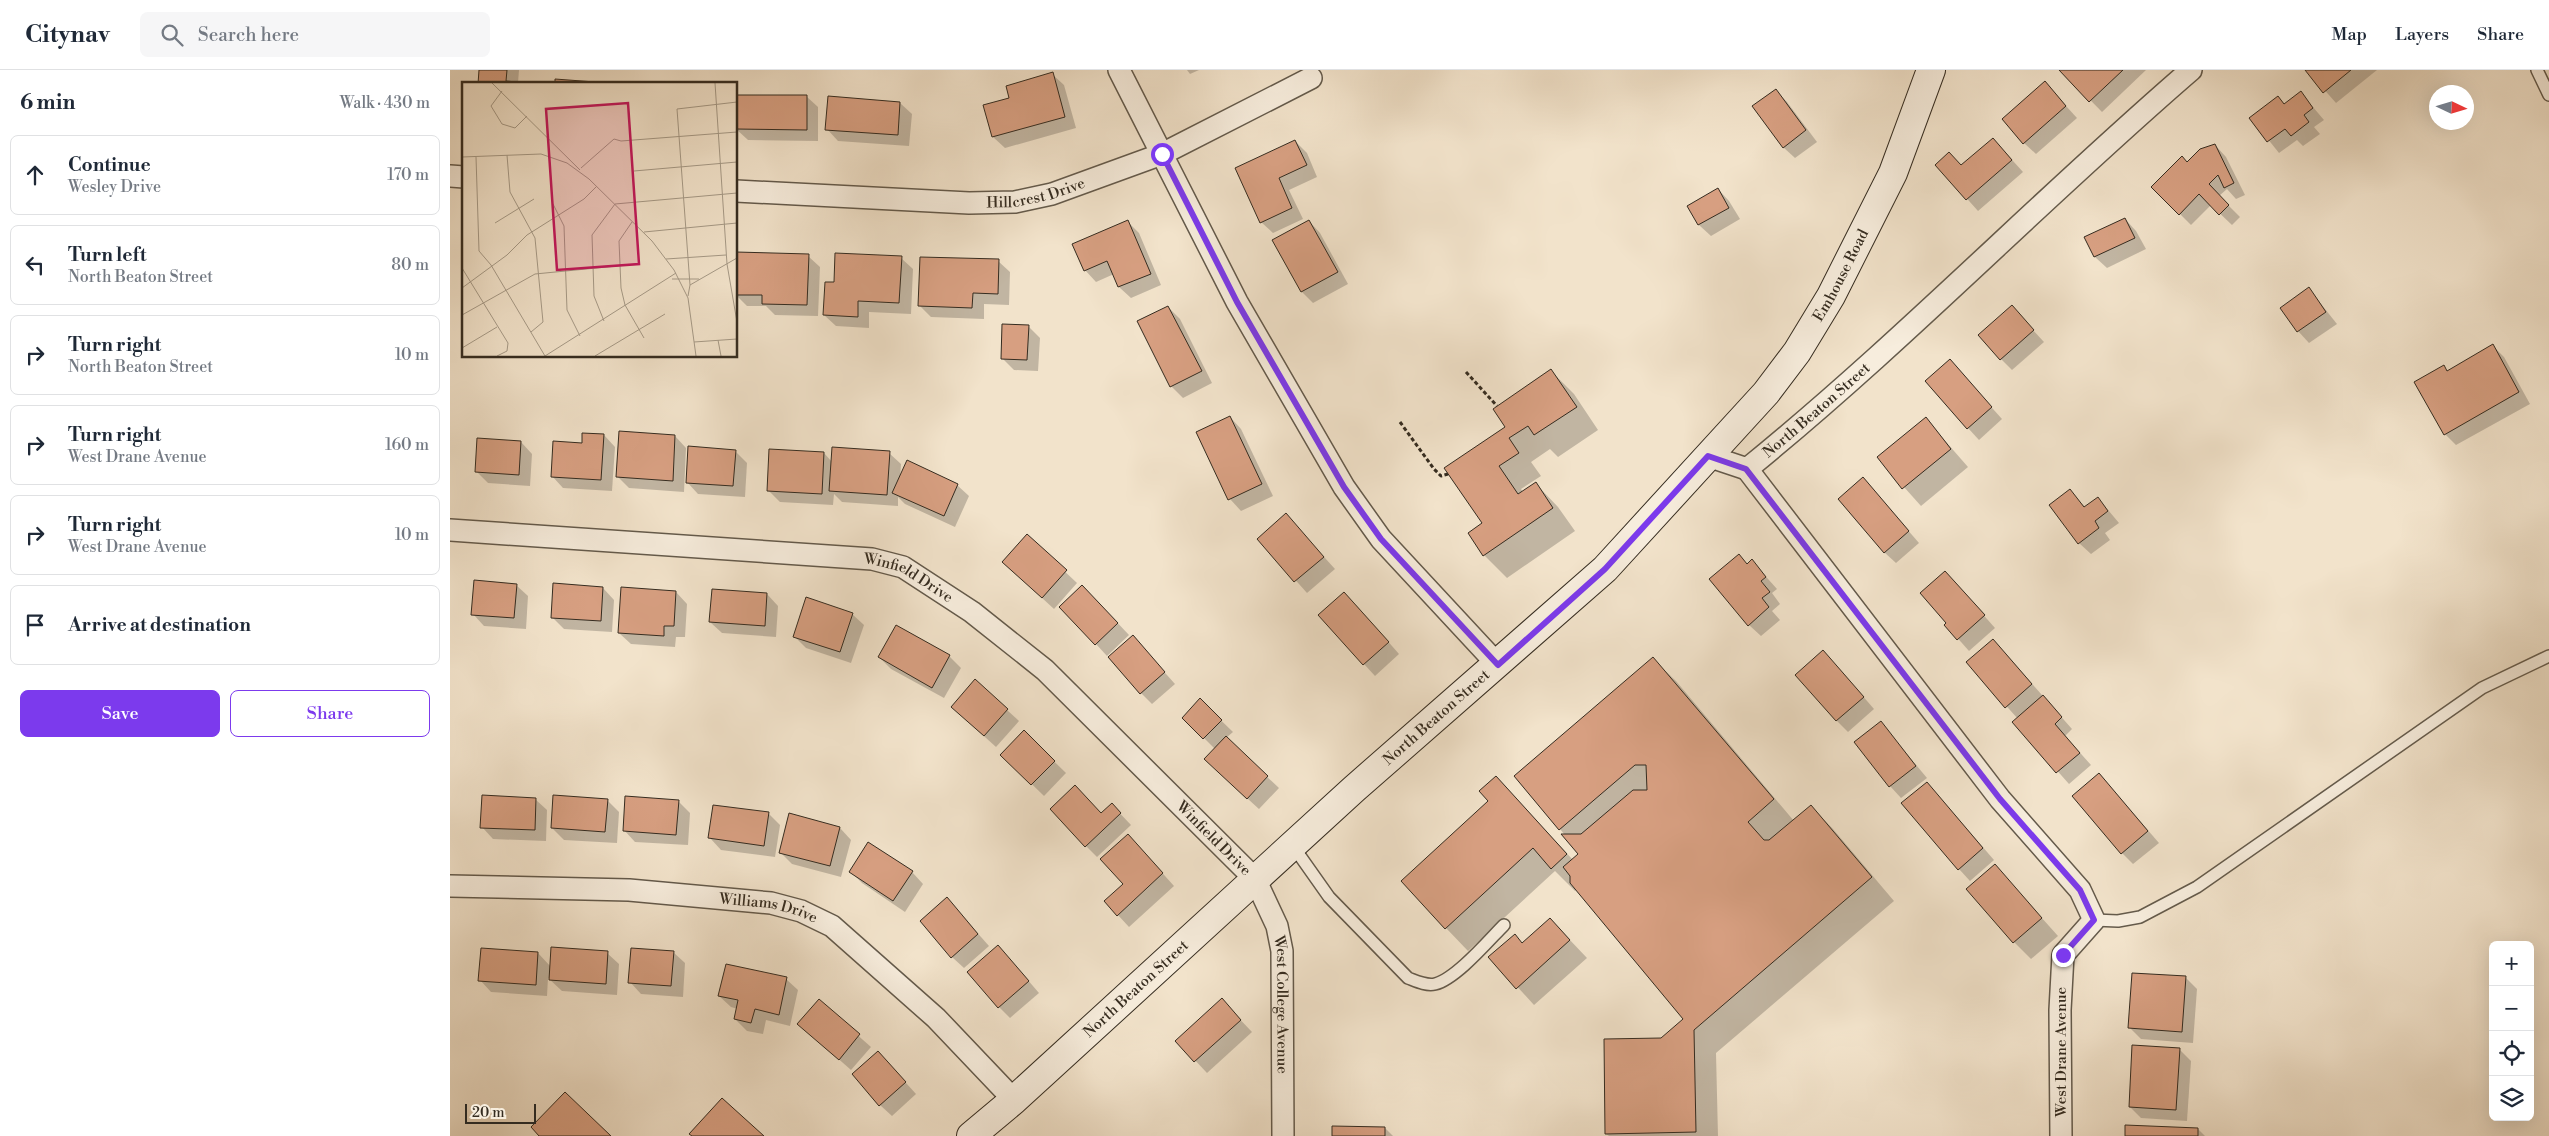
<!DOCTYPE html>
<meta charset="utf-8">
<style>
:root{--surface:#fff;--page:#f6f6f7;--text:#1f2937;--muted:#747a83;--line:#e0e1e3;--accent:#7c3aed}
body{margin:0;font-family:"Libre Bodoni",serif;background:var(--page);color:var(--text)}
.controls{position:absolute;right:15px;bottom:15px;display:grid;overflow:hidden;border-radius:8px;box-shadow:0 5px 20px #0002}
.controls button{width:45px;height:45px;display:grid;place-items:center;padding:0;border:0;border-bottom:1px solid var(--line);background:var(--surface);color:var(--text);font:25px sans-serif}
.compass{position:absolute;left:1979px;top:15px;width:45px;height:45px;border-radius:50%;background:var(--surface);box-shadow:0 5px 20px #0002;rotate:94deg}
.scale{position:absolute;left:15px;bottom:12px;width:71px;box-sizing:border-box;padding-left:5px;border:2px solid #352c20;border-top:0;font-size:14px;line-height:18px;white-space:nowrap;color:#352c20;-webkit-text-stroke:4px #f7eddd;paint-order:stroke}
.stop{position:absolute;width:15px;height:15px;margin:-11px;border:4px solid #7c3aed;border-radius:50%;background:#fff}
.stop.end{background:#7c3aed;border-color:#fff;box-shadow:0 1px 5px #0008}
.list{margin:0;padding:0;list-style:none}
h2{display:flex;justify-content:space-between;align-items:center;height:65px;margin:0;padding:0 20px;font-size:21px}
h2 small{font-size:16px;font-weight:400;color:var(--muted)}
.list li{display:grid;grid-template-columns:32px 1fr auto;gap:15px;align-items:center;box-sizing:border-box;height:80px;margin:0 10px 10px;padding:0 10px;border:1px solid var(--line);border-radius:8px}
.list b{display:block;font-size:19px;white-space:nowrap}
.list p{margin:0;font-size:16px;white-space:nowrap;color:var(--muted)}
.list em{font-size:16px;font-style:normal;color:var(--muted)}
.actions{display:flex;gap:10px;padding:15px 20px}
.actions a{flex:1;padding:11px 0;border:1px solid var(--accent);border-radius:8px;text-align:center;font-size:18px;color:var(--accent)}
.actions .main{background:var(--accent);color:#fff}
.icon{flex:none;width:28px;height:28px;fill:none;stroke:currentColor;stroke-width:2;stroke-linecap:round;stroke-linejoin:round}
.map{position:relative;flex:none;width:2099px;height:1066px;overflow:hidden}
header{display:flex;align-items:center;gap:30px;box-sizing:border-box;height:70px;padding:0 25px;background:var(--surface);border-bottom:1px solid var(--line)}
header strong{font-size:24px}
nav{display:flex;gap:28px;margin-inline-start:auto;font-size:18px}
.search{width:350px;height:45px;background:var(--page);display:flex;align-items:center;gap:12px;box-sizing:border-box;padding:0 18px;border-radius:8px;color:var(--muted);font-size:19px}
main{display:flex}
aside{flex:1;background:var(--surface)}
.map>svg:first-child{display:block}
.shadow{fill:#0003}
.building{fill:#d79f81;stroke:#352c20}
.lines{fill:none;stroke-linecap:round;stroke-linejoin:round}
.service-casing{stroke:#645a4b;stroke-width:14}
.minor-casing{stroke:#645a4b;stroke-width:24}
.secondary-casing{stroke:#352c20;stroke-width:30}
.path{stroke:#352c20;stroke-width:3;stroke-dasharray:4 2.5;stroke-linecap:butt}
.service{stroke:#f7eddd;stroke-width:11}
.minor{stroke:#f7eddd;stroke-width:21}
.secondary{stroke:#f7eddd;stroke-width:28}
.route{stroke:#7c3aed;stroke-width:6}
.labels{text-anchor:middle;stroke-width:4;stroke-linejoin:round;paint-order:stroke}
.street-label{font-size:15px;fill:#352c20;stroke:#f7eddd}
.inset-road{fill:none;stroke:#a69a87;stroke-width:1}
.view{fill:#c2185b;fill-opacity:0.15;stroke:#c2185b;stroke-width:2.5}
.inset-edge{fill:none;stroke:#352c20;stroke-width:2.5}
</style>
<header>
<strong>Citynav</strong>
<div class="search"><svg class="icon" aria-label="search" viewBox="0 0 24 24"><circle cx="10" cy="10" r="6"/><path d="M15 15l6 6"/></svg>Search here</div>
<nav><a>Map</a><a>Layers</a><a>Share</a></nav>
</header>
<main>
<aside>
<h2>6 min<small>Walk · 430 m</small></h2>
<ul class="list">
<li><svg class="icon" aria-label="ahead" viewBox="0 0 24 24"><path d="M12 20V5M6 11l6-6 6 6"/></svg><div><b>Continue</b><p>Wesley Drive</p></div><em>170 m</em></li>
<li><svg class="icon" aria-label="left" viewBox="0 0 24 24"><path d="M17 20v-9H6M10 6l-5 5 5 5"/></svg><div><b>Turn left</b><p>North Beaton Street</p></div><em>80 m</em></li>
<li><svg class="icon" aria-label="right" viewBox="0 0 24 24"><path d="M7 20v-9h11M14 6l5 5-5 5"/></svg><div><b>Turn right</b><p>North Beaton Street</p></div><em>10 m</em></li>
<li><svg class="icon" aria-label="right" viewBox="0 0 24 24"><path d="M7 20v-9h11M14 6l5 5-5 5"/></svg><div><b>Turn right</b><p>West Drane Avenue</p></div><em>160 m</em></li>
<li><svg class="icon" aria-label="right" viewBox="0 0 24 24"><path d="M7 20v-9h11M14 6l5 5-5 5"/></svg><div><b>Turn right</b><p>West Drane Avenue</p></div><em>10 m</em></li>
<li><svg class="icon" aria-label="arrive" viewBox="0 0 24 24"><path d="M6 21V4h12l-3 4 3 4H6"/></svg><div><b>Arrive at destination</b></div></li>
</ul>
<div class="actions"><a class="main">Save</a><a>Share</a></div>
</aside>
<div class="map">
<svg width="2099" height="1066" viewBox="0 0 2099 1066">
<rect width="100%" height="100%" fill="#f2e3cb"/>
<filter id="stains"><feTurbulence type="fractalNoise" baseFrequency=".004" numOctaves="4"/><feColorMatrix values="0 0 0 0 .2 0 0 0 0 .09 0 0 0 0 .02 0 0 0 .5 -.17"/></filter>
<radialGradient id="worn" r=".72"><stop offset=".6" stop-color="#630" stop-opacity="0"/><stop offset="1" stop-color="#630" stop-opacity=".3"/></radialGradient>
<g class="shadow">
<polygon points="30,0 69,0 68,13 29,14"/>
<polygon points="737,0 749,0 740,4"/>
<polygon points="1611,0 1696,0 1652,42"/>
<polygon points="1857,0 1927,0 1886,33"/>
<polygon points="602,4 614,15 626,58 555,78 543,67 535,36 561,29"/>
<polygon points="1595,13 1627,48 1586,84 1574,73"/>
<polygon points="1325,20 1337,32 1367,72 1345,88 1333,77"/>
<polygon points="1851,23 1874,50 1864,57 1870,64 1853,76 1847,70 1829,83 1801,48 1828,28 1835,34"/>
<polygon points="356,26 368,37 368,71 298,70 286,59"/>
<polygon points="450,33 462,44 459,76 388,71 377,59"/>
<polygon points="845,71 857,83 867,107 839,120 853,149 823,163 811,152 787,99"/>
<polygon points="1765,75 1776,87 1795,125 1786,129 1777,119 1769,126 1790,147 1782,155 1761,135 1741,155 1703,117"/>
<polygon points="1554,81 1573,102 1528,141 1487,95 1512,96"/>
<polygon points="1268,119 1279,131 1290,149 1261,166 1249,155 1239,136"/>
<polygon points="1675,149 1686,161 1696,179 1657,198 1645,187 1636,168"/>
<polygon points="859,151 870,163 898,214 863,233 852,222 824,170"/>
<polygon points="678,152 689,163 711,215 681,228 669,217 664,204 646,212 635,200"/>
<polygon points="358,186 370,197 368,246 325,245 316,236 297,236 286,225"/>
<polygon points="451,188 463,199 461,244 419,242 419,258 386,256 374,245"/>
<polygon points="548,191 560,202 559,235 534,234 534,249 481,247 470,236"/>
<polygon points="1859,219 1887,254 1859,273 1848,261"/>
<polygon points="718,237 730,249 762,313 733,328 721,316"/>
<polygon points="1562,237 1594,272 1562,300 1551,289"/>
<polygon points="578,256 590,268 588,301 564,300 552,288"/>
<polygon points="2043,276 2054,287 2080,334 2006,375 1995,364 1993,297 1998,301"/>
<polygon points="1500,291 1552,349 1529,370 1518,358"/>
<polygon points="1101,301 1124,324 1148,360 1108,387 1100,379 1081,392 1091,406 1071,419 1073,422 1086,414 1108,437 1125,461 1057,508 1034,485 1034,454 1057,357"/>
<polygon points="780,347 791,359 823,426 791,441 780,429 748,362"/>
<polygon points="1476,349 1518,397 1471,436 1428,388"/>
<polygon points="154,365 165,377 162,421 113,418 102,406 133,375"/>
<polygon points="225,366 236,378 234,422 179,418 168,407"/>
<polygon points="71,372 82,384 80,416 38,413 26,401"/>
<polygon points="285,381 297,393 295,427 248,424 237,412"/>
<polygon points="374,383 382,392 439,383 451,394 450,409 507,415 519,426 505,457 455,434 448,427 448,436 392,432 384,424 383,435 330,432 318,420"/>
<polygon points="1424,421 1469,473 1446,493 1434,482"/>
<polygon points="1620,421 1635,437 1648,428 1669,453 1655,463 1660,470 1641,484 1629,473"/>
<polygon points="836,445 885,499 857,523 809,469"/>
<polygon points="577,466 627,513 604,539 565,503"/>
<polygon points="1302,491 1327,519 1322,523 1330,534 1322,541 1330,550 1311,566 1299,555 1297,495"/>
<polygon points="1506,514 1545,558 1519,581 1496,555"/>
<polygon points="66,515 78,526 76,559 34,556 23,544"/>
<polygon points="153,518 164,530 162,562 114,559 102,547"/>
<polygon points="226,522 237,534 235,567 226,567 225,577 181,574 169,563"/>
<polygon points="317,524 328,536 326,567 272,563 260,552"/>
<polygon points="644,528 679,565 657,586 646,574"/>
<polygon points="906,535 949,584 925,606 914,594"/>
<polygon points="402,544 414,555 401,593 356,578 345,567"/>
<polygon points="447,557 499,586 511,598 494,628 441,599 429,587"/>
<polygon points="683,567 725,614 702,634 691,623"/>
<polygon points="1554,582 1622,659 1615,666 1641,695 1619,714 1564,652 1568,649 1518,593"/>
<polygon points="1203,589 1226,611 1344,751 1361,736 1383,759 1444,831 1266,983 1268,1066 1159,1066 1156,1064 1234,949 1127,819 1125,821 1105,801 1018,881 996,858 1046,708 1123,790 1130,784 1110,759"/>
<polygon points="1385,594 1424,639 1398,662 1386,650"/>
<polygon points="525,611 569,651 546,677 514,648"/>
<polygon points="750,630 783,662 776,668 829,718 809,739 767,701 765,679 734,648"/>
<polygon points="1431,653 1477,708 1451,728 1440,716"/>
<polygon points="574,662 616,703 594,726 552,685"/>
<polygon points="1649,704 1709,773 1683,794 1672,783"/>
<polygon points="1477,713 1544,790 1520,811 1509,799"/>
<polygon points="85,729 97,740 96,771 43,769 32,757"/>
<polygon points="157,730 169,742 167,773 114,770 102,758"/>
<polygon points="228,731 240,743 238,775 185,772 174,760"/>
<polygon points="662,735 681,755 647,787 636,776 652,744"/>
<polygon points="318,743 330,755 325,787 271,780 260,768"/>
<polygon points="390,758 401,770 391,807 342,794 330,782"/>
<polygon points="689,777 724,816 679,857 655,831 675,814"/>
<polygon points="1545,796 1608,866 1581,889 1564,872"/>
<polygon points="400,801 462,802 473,814 455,842 412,813"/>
<polygon points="508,841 539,876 514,898 502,887"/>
<polygon points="1100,849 1137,888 1084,935 1040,887 1073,874"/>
<polygon points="223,882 235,893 233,927 191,924 180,912"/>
<polygon points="88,883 101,897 157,883 169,894 167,925 112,921 98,908 97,926 41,922 30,910"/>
<polygon points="559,888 589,923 560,948 549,937"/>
<polygon points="1735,907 1747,919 1743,973 1691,969 1679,957"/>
<polygon points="336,909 348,920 340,956 316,950 313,964 297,961 285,949 288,939 281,937 269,926"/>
<polygon points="369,931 421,977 401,1000 349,954"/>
<polygon points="783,942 802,962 757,1003 727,971"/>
<polygon points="1730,980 1741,991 1737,1051 1691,1048 1680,1037"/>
<polygon points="428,982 466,1024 442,1046 430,1035"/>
<polygon points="935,1058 943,1066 883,1066"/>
<polygon points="1748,1059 1755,1066 1676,1066"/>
</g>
<g class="building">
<polygon points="29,0 57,0 56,11 88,14 28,14"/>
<polygon points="1609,0 1673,0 1639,32"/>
<polygon points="1855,0 1901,0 1873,23"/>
<polygon points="603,2 615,47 542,67 533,35 559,28 556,16"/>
<polygon points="105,9 172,14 105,14"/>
<polygon points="1595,11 1616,36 1573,74 1552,49"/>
<polygon points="1326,19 1356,60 1333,78 1302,36"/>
<polygon points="1851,21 1863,38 1854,45 1859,52 1841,66 1835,59 1817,72 1799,48 1828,26 1834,34"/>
<polygon points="286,25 357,25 357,60 286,59"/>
<polygon points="378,26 450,32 448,65 375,60"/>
<polygon points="1543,68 1562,90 1516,130 1485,95 1499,82 1511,95"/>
<polygon points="845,70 857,95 829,108 842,138 810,153 785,98"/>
<polygon points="1765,74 1784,113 1774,118 1768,105 1759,114 1779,135 1769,145 1749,124 1729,145 1701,117 1732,86 1737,92 1750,79"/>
<polygon points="1268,118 1279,138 1248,155 1237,136"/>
<polygon points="1675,148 1685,168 1644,187 1634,167"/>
<polygon points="678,150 701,204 668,217 657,191 634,201 622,174"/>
<polygon points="859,150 888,202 851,222 822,170"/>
<polygon points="286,182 359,184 357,235 312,234 312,225 286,225"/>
<polygon points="385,183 452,186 449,233 408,231 408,247 373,245 375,212 384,212"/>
<polygon points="470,187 549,189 548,224 523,223 522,238 468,236"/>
<polygon points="1859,217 1876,242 1847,262 1830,238"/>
<polygon points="1562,235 1584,260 1550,290 1528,265"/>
<polygon points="718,236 752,301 720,317 687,251"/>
<polygon points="552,254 579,255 577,290 551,289"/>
<polygon points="2043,274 2069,322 1994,365 1964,312 1994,295 1997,301"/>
<polygon points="1500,289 1542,337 1517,359 1475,311"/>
<polygon points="1101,299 1127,337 1084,365 1078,356 1059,368 1069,383 1049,396 1068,424 1086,412 1103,438 1033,486 1018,463 1032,453 994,398 1055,357 1043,339"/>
<polygon points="780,346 812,414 778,430 746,362"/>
<polygon points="1476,347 1501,379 1452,419 1427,387"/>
<polygon points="169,361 225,365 223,411 166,407"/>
<polygon points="132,363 154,364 151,410 101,407 103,371 132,373"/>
<polygon points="27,368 71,371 69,405 25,402"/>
<polygon points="238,376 286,380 283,416 236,413"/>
<polygon points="382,377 440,381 437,425 379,421"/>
<polygon points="319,379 374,382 372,424 317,421"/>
<polygon points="457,390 508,414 494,446 442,423"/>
<polygon points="1413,407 1459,461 1434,483 1388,429"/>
<polygon points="1620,419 1634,437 1648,427 1658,441 1645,451 1649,458 1628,474 1599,435"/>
<polygon points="836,443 874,487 844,512 807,469"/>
<polygon points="577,464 617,500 592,528 552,492"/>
<polygon points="1289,484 1297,494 1302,489 1316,507 1311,511 1320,522 1312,528 1319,537 1298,556 1259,509"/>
<polygon points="1495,501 1535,545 1507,570 1494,555 1496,553 1470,523"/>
<polygon points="24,510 67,514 64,548 21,545"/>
<polygon points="103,513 153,517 151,551 101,548"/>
<polygon points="632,515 668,553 645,575 609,537"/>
<polygon points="171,517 226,521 224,556 214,556 214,566 168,563"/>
<polygon points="262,519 317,523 315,556 259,552"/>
<polygon points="894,522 939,572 913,595 868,545"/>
<polygon points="356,527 403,543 390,582 343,567"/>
<polygon points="446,555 500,585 482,618 428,587"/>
<polygon points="683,565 715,602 690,624 658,587"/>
<polygon points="1543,569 1582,614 1555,638 1516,592"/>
<polygon points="1373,580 1414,627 1386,651 1345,605"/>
<polygon points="1203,587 1324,729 1298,752 1314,770 1319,770 1361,735 1422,807 1244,960 1246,1062 1155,1064 1154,969 1211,968 1233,949 1120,813 1120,806 1113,797 1128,784 1111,764 1131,764 1183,720 1197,720 1196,695 1185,695 1109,760 1064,706"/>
<polygon points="525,609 558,639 534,666 501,637"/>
<polygon points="1593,625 1612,647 1605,654 1630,683 1606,703 1562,652"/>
<polygon points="750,628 772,650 753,669 732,648"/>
<polygon points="1431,651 1466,696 1439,717 1404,672"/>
<polygon points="574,660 605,691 581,715 550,685"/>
<polygon points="776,666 818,706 797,729 754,689"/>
<polygon points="1649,703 1698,761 1671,784 1622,726"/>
<polygon points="1046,706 1117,784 1101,799 1083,778 995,859 951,811 1038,731 1029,721"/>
<polygon points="1477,712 1533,778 1508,800 1451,733"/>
<polygon points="625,715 651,743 662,733 671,743 635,777 600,739"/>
<polygon points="32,725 86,728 85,760 30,758"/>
<polygon points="103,725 158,729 155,762 101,758"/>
<polygon points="175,726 229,730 226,765 173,761"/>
<polygon points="263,735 319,742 314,776 258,768"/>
<polygon points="339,743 390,757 380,796 329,783"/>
<polygon points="678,764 713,803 667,846 654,831 673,814 650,789"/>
<polygon points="418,772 463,801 443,831 399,802"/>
<polygon points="1545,794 1592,848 1563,873 1516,819"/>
<polygon points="497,827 528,864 501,888 470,851"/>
<polygon points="1100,848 1120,870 1066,919 1038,887 1065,864 1072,873"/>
<polygon points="548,875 579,911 548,938 517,902"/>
<polygon points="101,877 158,881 156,914 99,910"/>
<polygon points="31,878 88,882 86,915 28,911"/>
<polygon points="181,878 224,881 221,916 178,913"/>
<polygon points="276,894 337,907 329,945 305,939 301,953 284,949 288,930 268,926"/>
<polygon points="1682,903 1736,906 1732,962 1678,958"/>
<polygon points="772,928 791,950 744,992 725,971"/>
<polygon points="369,929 410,964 389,990 347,954"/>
<polygon points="1682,975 1730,978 1726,1040 1679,1037"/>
<polygon points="428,981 456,1012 429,1036 402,1004"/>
<polygon points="115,1022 161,1066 89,1066 81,1057"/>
<polygon points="272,1028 314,1066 242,1066 239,1064"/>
<polygon points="1675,1055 1748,1058 1748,1066 1675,1066"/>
<polygon points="882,1056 935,1057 935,1066 882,1066"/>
</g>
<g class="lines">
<g class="service-casing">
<g id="service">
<polyline points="2087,0 2099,25"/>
<path d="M843,776L879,827L958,908C966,911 976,916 985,914C1006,909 1039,870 1054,855"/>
<polyline points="1644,850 1668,851 1690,847 1747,817 2032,618 2099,586"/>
</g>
</g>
<g class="minor-casing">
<g id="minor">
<polyline points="669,0 787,232 894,417 931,469 1048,595"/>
<polyline points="0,106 14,107"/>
<path id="s1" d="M286,121L519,133L565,132L602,124L712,84L861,8"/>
<path id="s2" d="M1258,386L1297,399C1451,274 1590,130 1741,0"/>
<polyline points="1297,399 1550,729 1630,820 1644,850 1613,885 1610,940 1611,1066"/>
<path id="s3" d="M0,460L422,489L453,497L522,542L595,600L805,809L827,856L832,881L833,1066"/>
<path id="s4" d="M0,816L179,820L321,833L351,841L382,856L486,948L564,1030"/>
</g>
</g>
<g class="secondary-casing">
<g id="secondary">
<path id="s5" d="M521,1066L564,1030L904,719L1155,499L1316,323L1347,282L1381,226L1443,103L1481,0"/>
</g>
</g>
<g class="path">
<polyline points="1016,302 1047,336"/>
<polyline points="950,352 984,399 991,406 998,404"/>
</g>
<use href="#service" class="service"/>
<use href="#minor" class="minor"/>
<use href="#secondary" class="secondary"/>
</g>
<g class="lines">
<polyline class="route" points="712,84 787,232 894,417 931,469 1048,595 1155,499 1258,386 1296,399 1550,729 1630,820 1644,850 1613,885"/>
</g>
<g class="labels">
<g class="street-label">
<text dy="5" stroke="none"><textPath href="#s1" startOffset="301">Hillcrest Drive</textPath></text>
<text dy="5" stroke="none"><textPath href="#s5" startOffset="1229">Emhouse Road</textPath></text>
<text dy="5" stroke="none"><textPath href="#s2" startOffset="132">North Beaton Street</textPath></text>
<text dy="5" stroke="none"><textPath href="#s3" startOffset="464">Winfield Drive</textPath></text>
<text dy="5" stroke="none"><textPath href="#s5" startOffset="626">North Beaton Street</textPath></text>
<text dy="5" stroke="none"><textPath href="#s3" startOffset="869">Winfield Drive</textPath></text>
<text dy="5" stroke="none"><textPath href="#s4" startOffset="320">Williams Drive</textPath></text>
<text dy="5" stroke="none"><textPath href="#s5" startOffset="221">North Beaton Street</textPath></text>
<text dy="5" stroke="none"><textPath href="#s3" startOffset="1058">West College Avenue</textPath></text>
<text transform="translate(1611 982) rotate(-90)" y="5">West Drane Avenue</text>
</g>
</g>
<g transform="translate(12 12)">
<rect width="275" height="275" fill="#f2e3cb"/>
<path class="inset-road" d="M30,1L118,88M253,1L265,182L275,240M40,9L29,24L40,42L53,46L65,34M45,73L48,110L73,156L81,240L69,250M0,75L79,72L105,81L127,97L190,159L212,188L226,216L234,274M14,75L17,169L29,183L83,274M119,86L152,57L159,59L275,50M172,89L275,80M91,122L102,144L105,228L118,254M170,140L157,159L159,206L163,223L182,256M33,141L72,117M182,150L275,141M204,177L264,173M0,186L46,261L45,269L35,274M210,197H237M228,203L215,27L275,20M0,206L45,173L65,153L122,117L135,104M226,214L228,203L275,176M0,233L73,192L165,183M142,239L132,214L130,153L153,122L275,111M256,258L259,274M232,260L275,257M0,266L35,245M83,274L214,191M133,274L203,232"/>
<path class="view" d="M166,21L177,182L95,188L84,27Z"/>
<rect width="275" height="275" class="inset-edge"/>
</g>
<rect width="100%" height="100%" filter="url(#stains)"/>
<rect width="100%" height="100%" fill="url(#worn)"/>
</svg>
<div class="controls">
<button>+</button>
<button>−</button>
<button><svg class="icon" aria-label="locate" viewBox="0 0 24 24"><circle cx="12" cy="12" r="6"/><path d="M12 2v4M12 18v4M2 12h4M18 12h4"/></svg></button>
<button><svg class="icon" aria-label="layers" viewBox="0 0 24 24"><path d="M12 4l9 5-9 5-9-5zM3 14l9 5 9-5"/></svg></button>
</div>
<svg class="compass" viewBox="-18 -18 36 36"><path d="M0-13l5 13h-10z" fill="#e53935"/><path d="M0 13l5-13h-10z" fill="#747a83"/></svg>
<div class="scale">20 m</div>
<div class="stop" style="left:712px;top:84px"></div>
<div class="stop end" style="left:1613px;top:885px"></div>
</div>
</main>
